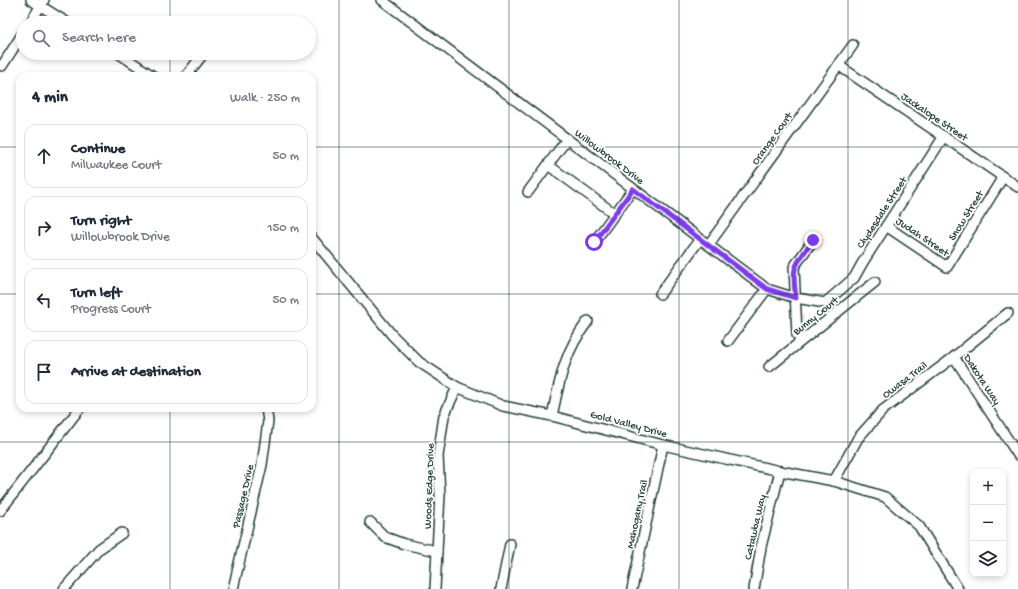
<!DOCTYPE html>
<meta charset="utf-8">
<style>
:root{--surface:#fff;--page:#f2f2f3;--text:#1f2937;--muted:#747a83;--line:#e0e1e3}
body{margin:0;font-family:"Gochi Hand",sans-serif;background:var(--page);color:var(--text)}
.controls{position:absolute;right:12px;bottom:12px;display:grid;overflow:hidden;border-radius:8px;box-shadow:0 2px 6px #0003}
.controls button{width:36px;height:36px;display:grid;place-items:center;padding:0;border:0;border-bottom:1px solid var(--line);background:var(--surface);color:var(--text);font:20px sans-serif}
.stop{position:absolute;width:12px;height:12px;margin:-9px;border:3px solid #7c3aed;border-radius:50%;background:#fff}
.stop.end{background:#7c3aed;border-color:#fff;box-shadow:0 1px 4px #0008}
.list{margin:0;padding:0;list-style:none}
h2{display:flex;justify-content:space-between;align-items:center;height:52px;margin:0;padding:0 16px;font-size:17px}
h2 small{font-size:13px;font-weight:400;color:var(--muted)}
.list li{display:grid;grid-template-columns:26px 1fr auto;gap:12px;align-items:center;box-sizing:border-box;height:64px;margin:0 8px 8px;padding:0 8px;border:1px solid var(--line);border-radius:12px}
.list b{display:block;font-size:15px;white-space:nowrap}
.list p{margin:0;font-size:13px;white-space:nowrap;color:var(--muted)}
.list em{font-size:13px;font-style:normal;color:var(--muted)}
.icon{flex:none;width:22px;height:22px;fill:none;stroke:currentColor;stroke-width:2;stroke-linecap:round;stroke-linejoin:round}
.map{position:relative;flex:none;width:1018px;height:589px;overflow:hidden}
.search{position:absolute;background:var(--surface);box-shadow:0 2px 6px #0003;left:16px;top:16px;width:300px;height:44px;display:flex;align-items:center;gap:10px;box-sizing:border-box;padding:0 14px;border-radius:22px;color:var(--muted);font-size:15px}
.panel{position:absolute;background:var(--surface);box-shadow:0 2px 6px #0003;left:16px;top:72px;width:300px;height:340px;border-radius:12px}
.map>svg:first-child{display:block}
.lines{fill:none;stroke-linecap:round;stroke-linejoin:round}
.street-casing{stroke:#1f3d34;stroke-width:12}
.street{stroke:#fff;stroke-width:9}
.route{stroke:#7c3aed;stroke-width:5}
.grid{fill:none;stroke:#1f3d34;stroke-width:1;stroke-opacity:0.55}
.labels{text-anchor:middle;stroke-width:3.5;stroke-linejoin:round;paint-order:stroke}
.street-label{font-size:11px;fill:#1f3d34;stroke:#fff}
</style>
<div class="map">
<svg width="1018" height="589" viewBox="0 0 1018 589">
<rect width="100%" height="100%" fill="#fff"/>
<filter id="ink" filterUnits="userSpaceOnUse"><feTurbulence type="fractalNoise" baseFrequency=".025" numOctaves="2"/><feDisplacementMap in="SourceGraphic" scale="8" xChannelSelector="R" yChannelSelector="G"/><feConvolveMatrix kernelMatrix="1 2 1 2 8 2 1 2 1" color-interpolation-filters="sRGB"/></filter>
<g filter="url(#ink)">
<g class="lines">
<g class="street-casing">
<g id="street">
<polyline points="31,0 68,23"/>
<polyline points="382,0 767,289 796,298 825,303 854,278 863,262 944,136"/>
<polyline points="30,23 44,0"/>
<polyline points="118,53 153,76"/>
<polyline points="838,65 1018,187"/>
<polyline points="2,66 23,33"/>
<polyline points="186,76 204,53"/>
<polyline points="548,165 615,214"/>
<polyline points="528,192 567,139"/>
<polyline points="886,226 947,267 1003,177"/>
<polyline points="312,238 392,335 419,362 457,387 503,406 552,416 663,445 780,471 834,481 885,497 919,526 958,589"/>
<polyline points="594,242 633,189"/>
<polyline points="709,244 853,45"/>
<polyline points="660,294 700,239"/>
<polyline points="728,341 767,289"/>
<polyline points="801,341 797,335 794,267 813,240"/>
<polyline points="954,357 1018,455"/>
<polyline points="769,367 875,282"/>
<path d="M552,416C560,379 564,352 588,321"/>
<polyline points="834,481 858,438 883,410 954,357 1008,313"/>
<polyline points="0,511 80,408"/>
<polyline points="370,522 385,537 404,544 437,551"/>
<polyline points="64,589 99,549 122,533"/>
<polyline points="233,589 262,465 268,421 266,408"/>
<polyline points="435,589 440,495 438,456 444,416 457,387"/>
<polyline points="501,589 510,544"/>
<polyline points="632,589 663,445"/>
<polyline points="754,589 761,547 780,471"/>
</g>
</g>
<use href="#street" class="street"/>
</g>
</g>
<g class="lines" filter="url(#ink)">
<path class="route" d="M594,242L633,189L767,289L796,298C791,265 795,266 813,240"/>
</g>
<path class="grid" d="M170,0V23M339,0V589M509,0V589M679,0V589M848,0V589M170,53V76M0,147H20M312,147H1018M0,294H20M312,294H1018M170,408V589M0,442H1018"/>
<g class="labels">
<g class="street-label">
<text transform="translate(935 116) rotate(34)" y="4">Jackalope Street</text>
<text transform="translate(771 138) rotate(-54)" y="4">Orange Court</text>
<text transform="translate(610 156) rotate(37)" y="4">Willowbrook Drive</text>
<text transform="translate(881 212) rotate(-57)" y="4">Clydesdale Street</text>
<text transform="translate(965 215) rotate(-58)" y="4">Snow Street</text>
<text transform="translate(923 236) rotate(34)" y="4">Judah Street</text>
<text transform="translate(815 315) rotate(-39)" y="4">Bunny Court</text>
<text transform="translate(904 379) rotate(-37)" y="4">Owasa Trail</text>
<text transform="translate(983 379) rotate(57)" y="4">Dakota Way</text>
<text transform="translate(629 423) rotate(15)" y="4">Gold Valley Drive</text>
<text transform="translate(428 486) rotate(-88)" y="4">Woods Edge Drive</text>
<text transform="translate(242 496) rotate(-77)" y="4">Passage Drive</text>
<text transform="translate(636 514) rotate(-78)" y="4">Mahogany Trail</text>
<text transform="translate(754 527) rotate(-77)" y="4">Catawba Way</text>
</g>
</g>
</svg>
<div class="controls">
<button>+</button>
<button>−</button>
<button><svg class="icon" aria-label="layers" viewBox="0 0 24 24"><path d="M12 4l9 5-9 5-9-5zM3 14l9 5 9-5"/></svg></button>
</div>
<div class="stop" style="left:594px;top:242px"></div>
<div class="stop end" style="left:813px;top:240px"></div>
<div class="search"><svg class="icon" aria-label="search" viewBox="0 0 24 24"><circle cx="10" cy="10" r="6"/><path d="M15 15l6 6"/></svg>Search here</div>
<section class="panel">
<h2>4 min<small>Walk · 250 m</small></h2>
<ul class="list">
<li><svg class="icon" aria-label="ahead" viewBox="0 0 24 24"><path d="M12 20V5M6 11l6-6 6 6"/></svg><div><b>Continue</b><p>Milwaukee Court</p></div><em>50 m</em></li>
<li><svg class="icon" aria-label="right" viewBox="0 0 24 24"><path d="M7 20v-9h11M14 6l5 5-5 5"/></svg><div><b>Turn right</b><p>Willowbrook Drive</p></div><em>150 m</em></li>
<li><svg class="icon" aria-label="left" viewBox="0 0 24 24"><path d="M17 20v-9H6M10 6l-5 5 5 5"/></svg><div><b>Turn left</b><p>Progress Court</p></div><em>50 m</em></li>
<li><svg class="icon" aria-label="arrive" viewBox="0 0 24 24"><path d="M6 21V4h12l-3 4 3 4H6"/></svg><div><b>Arrive at destination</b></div></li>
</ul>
</section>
</div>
